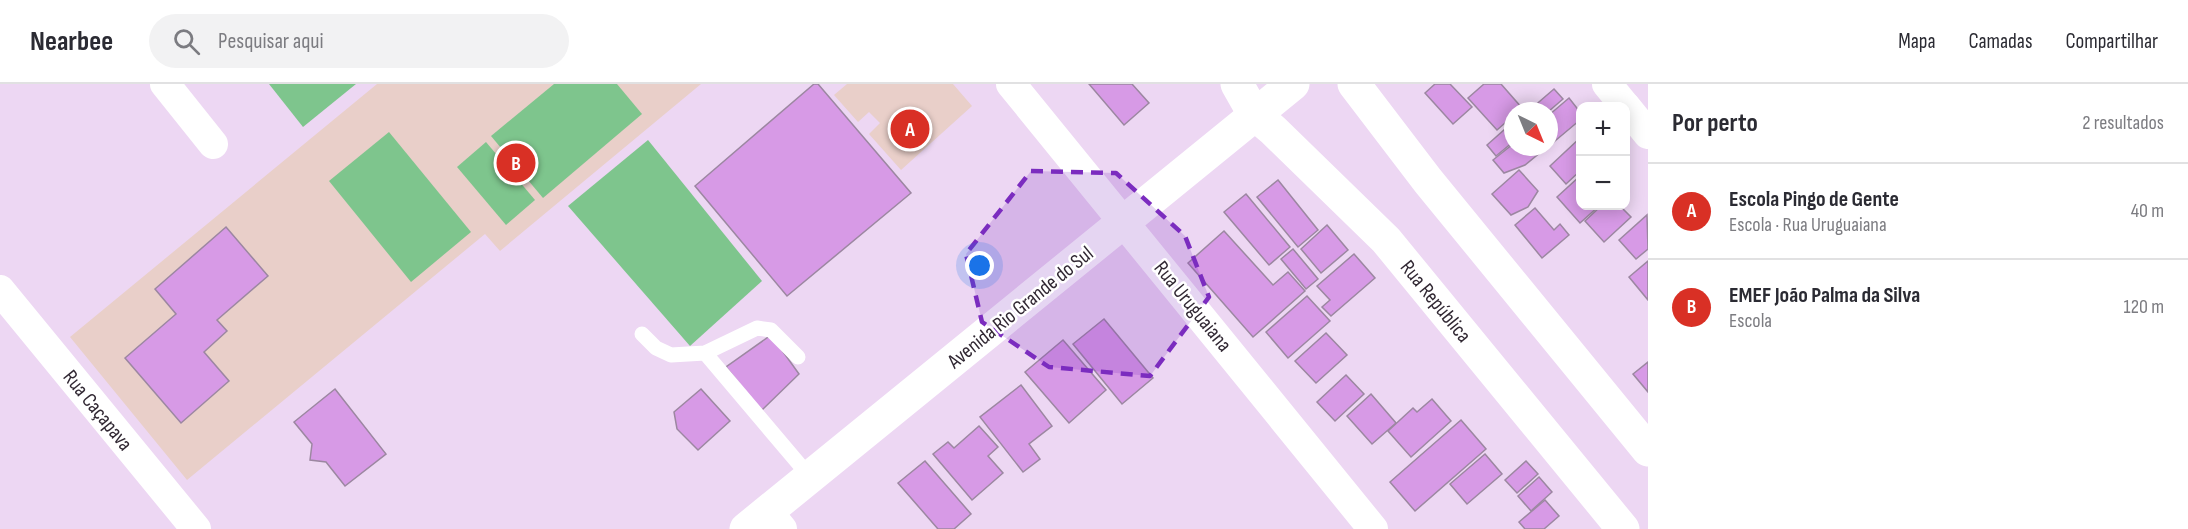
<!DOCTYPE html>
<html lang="pt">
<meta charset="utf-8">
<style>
:root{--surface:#fff;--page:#f2f2f3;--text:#2b2b33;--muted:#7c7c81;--line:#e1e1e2;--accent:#d93025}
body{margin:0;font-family:"Sofia Sans Condensed",sans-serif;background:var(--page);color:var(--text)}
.controls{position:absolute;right:18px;top:18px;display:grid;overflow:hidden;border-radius:12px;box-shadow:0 3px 15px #0003}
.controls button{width:54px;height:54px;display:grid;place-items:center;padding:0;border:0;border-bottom:2px solid var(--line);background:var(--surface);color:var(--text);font:30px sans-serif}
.compass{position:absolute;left:1504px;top:18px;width:54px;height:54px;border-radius:50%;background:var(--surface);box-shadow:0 3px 15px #0003;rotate:137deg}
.you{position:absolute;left:980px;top:182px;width:21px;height:21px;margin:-15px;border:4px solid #fff;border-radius:50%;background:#1a73e8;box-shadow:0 0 0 9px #1a73e833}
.badge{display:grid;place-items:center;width:39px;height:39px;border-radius:50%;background:var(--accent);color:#fff;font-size:20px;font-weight:700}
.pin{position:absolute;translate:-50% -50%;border:3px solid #fff;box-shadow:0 2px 6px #0006}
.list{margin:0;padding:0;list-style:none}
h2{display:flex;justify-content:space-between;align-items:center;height:78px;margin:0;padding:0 24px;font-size:26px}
h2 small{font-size:20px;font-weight:400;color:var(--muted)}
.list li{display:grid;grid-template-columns:39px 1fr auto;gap:18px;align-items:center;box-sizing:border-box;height:96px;padding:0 24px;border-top:2px solid var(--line)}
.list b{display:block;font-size:22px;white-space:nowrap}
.list p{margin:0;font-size:20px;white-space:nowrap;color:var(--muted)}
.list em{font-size:20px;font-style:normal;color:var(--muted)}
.icon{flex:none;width:33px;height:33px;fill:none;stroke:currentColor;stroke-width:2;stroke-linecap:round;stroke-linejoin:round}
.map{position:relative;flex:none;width:1648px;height:445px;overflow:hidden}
header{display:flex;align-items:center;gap:36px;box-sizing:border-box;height:84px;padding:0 30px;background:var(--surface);border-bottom:2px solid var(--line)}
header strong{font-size:28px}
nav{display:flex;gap:33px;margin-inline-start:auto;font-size:21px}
.search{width:420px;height:54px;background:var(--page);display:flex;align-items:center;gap:15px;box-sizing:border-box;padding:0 21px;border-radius:33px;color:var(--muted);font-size:22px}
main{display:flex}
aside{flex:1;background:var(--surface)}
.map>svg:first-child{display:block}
.education{fill:#e9cfc9}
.green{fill:#7ec58d}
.building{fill:#d79ae6;stroke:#9c87a1;stroke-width:1.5}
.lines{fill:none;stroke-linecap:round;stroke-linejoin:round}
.lane{stroke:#fff;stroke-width:15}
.street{stroke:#fff;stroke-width:30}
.secondary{stroke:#fff;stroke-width:33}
.marked{fill:#7b2cbf;fill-opacity:0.2;stroke:#7b2cbf;stroke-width:4.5;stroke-dasharray:12 8;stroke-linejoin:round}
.labels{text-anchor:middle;stroke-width:5;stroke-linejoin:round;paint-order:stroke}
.street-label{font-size:21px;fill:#312833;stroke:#fff}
</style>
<header>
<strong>Nearbee</strong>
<div class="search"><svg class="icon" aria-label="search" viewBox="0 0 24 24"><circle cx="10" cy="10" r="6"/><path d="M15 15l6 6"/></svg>Pesquisar aqui</div>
<nav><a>Mapa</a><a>Camadas</a><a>Compartilhar</a></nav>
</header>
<main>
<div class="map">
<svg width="1648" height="445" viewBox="0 0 1648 445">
<rect width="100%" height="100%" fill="#edd7f3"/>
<g class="education">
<polygon points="377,0 701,0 500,167 485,150 187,396 70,253"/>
<polygon points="847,0 953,0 972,22 901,86 869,50 880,39 869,28 858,38 834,11"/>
</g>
<g class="green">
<polygon points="269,0 356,0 303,43"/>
<polygon points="554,0 617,0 642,30 543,114 491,52"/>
<polygon points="389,48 471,148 411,198 329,97"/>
<polygon points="648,56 762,197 690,262 568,122"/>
<polygon points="486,58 535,116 506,141 457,83"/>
</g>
<g class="building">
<polygon points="814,0 818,0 911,109 787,212 695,102"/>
<polygon points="1089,0 1132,0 1149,19 1124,41"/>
<polygon points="1435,0 1450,0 1472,23 1453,40 1425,9"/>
<polygon points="1484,0 1501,0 1522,24 1518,27 1513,27 1513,32 1497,46 1468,14"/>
<polygon points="1554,5 1563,15 1549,27 1535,27 1532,24"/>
<polygon points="1569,14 1580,28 1580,36 1549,62 1549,31"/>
<polygon points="1513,38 1513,58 1496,72 1487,61"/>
<polygon points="1580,54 1580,87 1566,100 1550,82"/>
<polygon points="1513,60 1513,63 1547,63 1525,81 1504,89 1493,76"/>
<polygon points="1519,86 1538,107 1528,123 1511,131 1492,110"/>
<polygon points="1580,92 1580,122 1599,122 1580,139 1557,113"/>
<polygon points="1278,96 1318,146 1298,163 1257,113"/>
<polygon points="1246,110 1290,163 1269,181 1224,128"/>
<polygon points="1601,122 1620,122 1631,133 1604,158 1585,137"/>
<polygon points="1535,124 1554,146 1560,140 1569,151 1542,174 1515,141"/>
<polygon points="1647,131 1648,165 1636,175 1619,156"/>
<polygon points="1327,141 1348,166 1321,189 1301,165"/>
<polygon points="226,143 268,192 217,236 227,247 204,268 229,297 181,339 125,274 176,230 155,205"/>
<polygon points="1224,147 1273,201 1288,188 1305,207 1253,253 1188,179"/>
<polygon points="1293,165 1318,195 1306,205 1281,175"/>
<polygon points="1354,170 1375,194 1331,232 1322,223 1330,216 1317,202"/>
<polygon points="1648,177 1648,216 1629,193"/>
<polygon points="1307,212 1330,237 1288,274 1266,248"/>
<polygon points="1104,235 1153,294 1122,320 1073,260"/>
<polygon points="1326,249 1347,271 1316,299 1295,277"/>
<polygon points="771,251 799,290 761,327 726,283"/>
<polygon points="1063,256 1106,306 1069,339 1025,288"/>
<polygon points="1648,278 1648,308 1633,290"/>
<polygon points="1346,291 1364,310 1335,337 1317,318"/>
<polygon points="1021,301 1052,342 1029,360 1040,375 1023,388 980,333"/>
<polygon points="335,305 386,370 345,402 326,378 310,376 312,360 294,338"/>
<polygon points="701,305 730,337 698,366 677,345 674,328"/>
<polygon points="1371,310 1396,339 1372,360 1347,332"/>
<polygon points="1432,315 1451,337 1411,373 1388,347 1413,324 1417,328"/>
<polygon points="1461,336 1486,365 1415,427 1390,398"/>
<polygon points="979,342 998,363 988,372 1003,389 972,416 933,370 948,358 954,364"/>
<polygon points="1485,370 1502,390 1467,420 1450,400"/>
<polygon points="925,377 971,430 954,445 938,445 898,399"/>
<polygon points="1526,377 1538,390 1517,409 1505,396"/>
<polygon points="1539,393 1552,408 1531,427 1518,412"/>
<polygon points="1545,416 1559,432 1544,445 1525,445 1519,438"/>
</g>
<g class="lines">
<g class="lane">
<polyline points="642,250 656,264 671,271 705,269 757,244 771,246 798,273"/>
<polyline points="705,269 810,393"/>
</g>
<g class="street">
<polyline points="165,0 213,60"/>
<polyline points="1011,0 1373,445"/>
<polyline points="1607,0 1625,22"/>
<polyline points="1626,23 1648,50"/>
<polyline points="0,206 196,445"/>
<polyline points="768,428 782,445"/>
</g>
<g class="secondary">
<polyline points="1237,0 1254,30 1273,46 1386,156 1623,445"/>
<polyline points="1354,0 1428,97 1648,366"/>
<polyline points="746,445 1293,0"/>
</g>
</g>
<path class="marked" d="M1031,87L1116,89L1185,152L1209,213L1150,292L1049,283L982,238L966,170Z"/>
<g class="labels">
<g class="street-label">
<text transform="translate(1436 217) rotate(51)" y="7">Rua República</text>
<text transform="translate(1193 222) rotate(51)" y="7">Rua Uruguaiana</text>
<text transform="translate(1020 223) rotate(-39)" y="7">Avenida Rio Grande do Sul</text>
<text transform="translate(98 326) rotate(51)" y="7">Rua Caçapava</text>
</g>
</g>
</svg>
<div class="controls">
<button>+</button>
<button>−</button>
</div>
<svg class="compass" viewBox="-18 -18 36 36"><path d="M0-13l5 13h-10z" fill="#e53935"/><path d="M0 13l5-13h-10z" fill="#7c7c81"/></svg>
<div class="you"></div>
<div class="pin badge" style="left:910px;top:45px">A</div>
<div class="pin badge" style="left:516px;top:79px">B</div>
</div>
<aside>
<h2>Por perto<small>2 resultados</small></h2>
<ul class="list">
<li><span class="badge">A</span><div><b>Escola Pingo de Gente</b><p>Escola · Rua Uruguaiana</p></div><em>40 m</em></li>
<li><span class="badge">B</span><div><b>EMEF João Palma da Silva</b><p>Escola</p></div><em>120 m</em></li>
</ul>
</aside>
</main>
